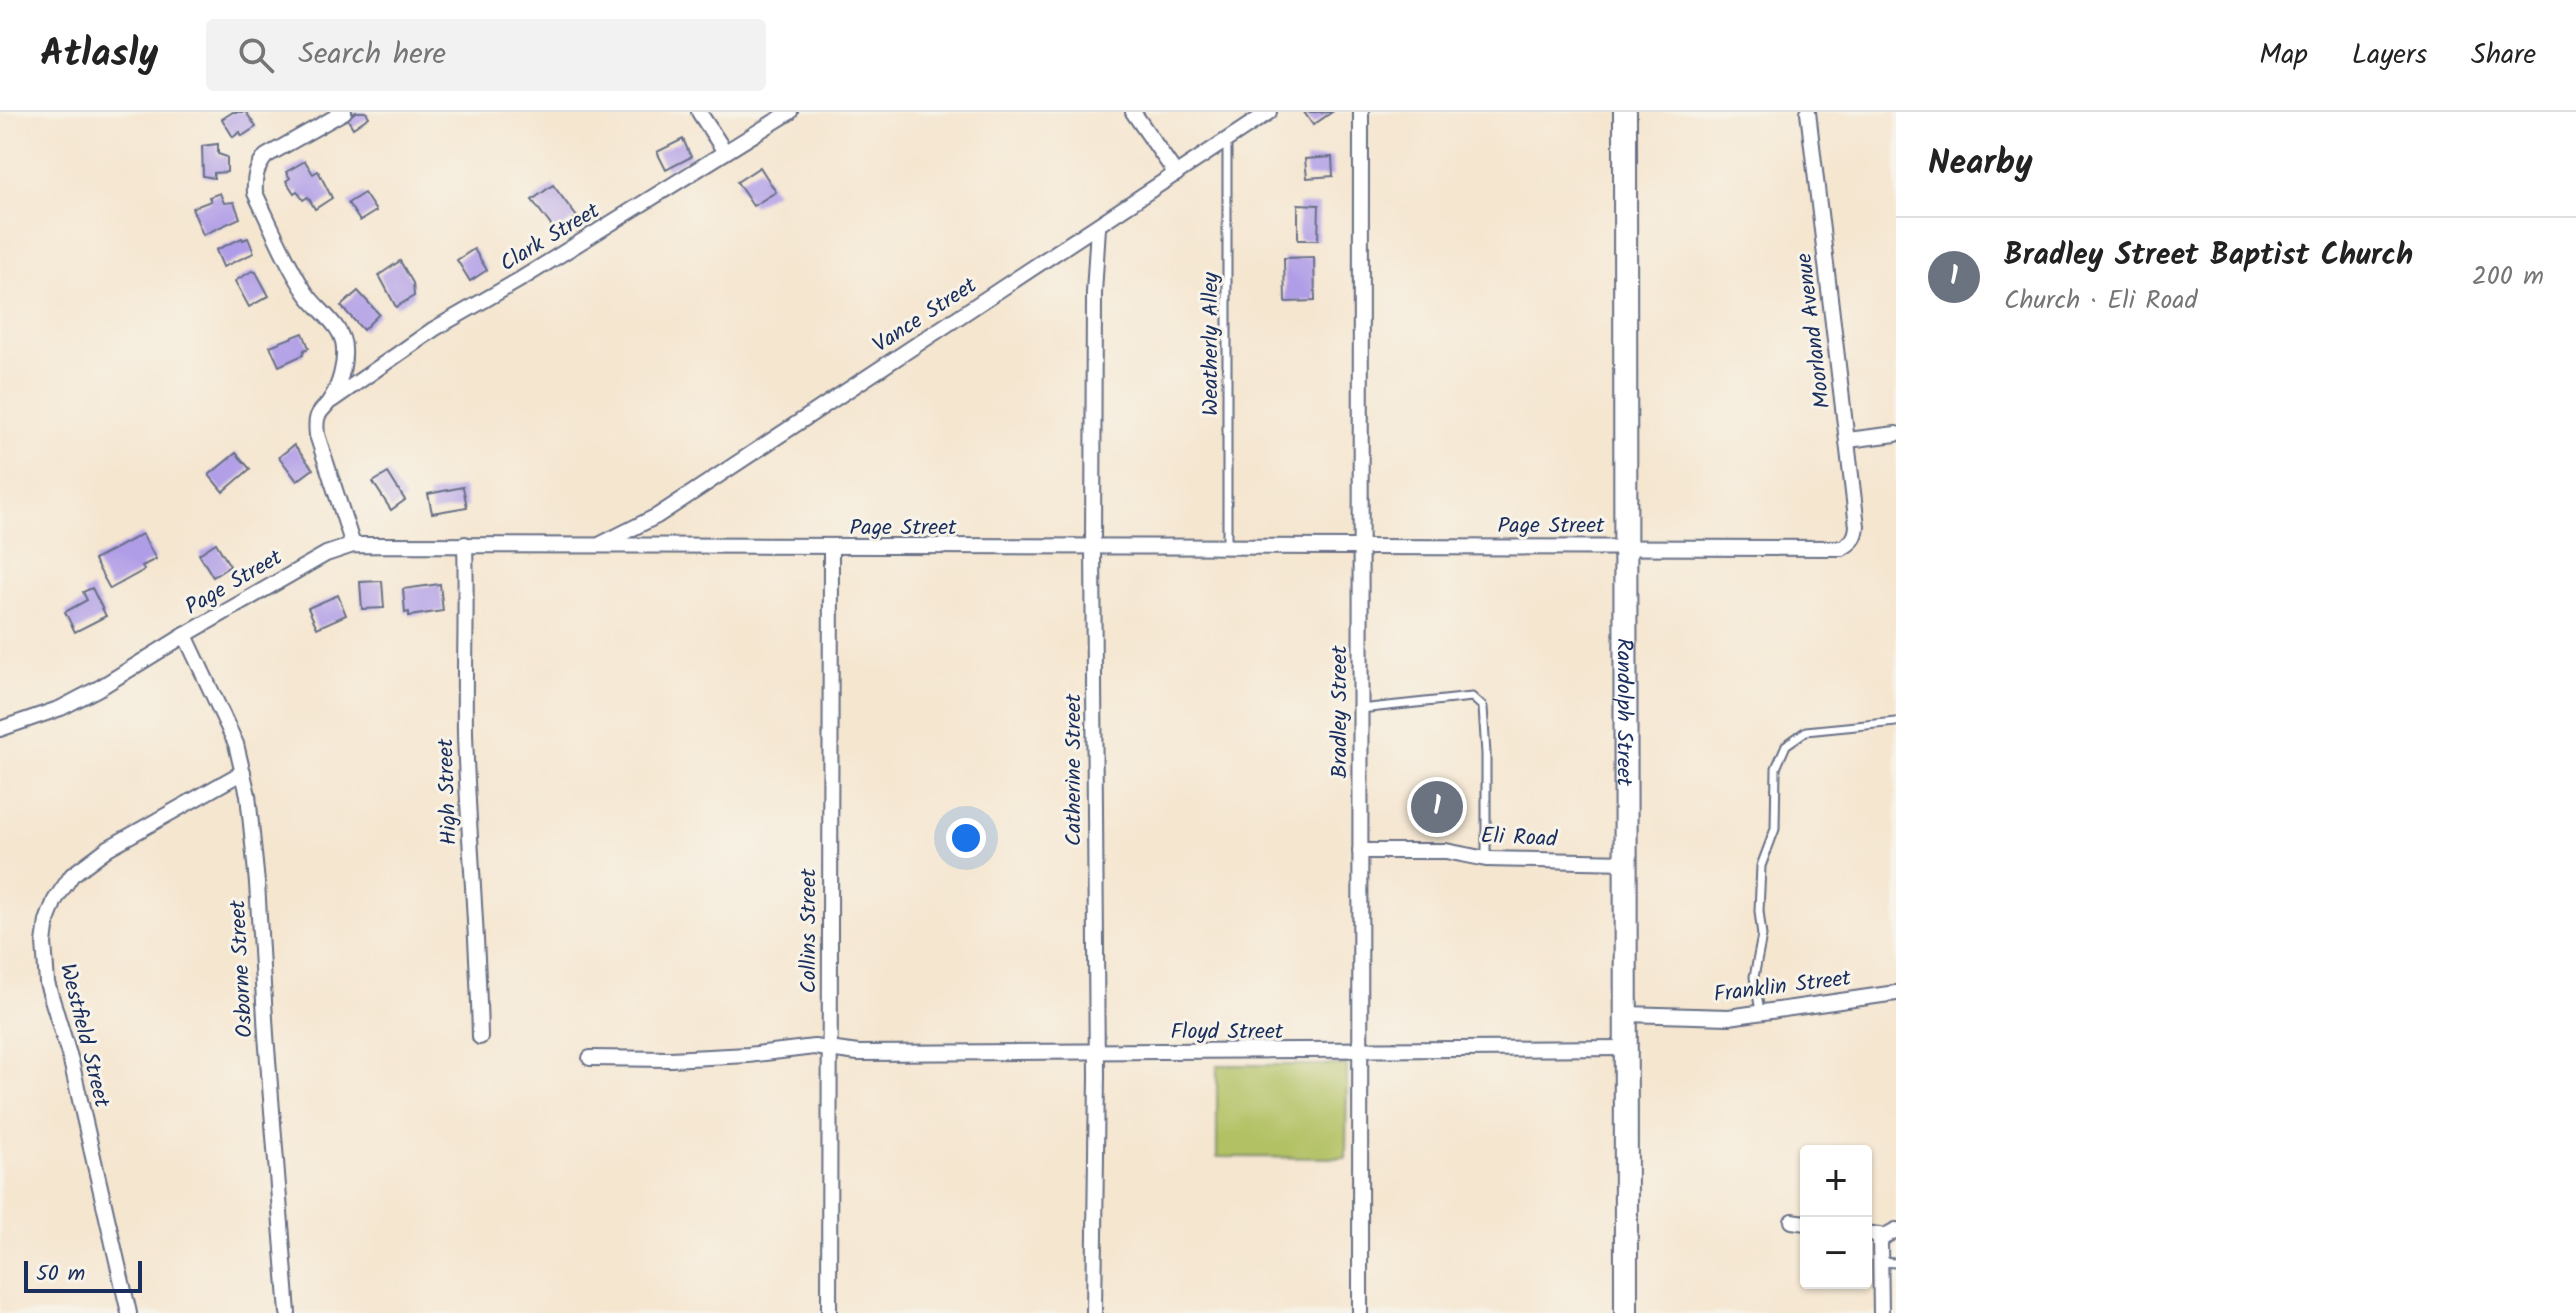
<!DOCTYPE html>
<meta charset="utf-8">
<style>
:root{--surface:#fff;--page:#f2f2f2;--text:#222;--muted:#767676;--line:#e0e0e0;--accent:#d93025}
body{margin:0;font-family:Kalam,sans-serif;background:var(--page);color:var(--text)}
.controls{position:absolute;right:24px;bottom:24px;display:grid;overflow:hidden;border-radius:8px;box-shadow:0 2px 6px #0004}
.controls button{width:72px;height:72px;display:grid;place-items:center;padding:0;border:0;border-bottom:2px solid var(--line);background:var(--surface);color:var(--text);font:40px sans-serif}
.scale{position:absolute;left:24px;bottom:20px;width:118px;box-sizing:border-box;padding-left:8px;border:4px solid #1b2f5e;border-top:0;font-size:22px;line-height:28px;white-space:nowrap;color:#1b2f5e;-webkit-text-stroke:6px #f7f3e8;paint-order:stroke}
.you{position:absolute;left:966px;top:726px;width:28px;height:28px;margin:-20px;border:6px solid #fff;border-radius:50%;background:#1a73e8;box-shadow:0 0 0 12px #1a73e833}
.badge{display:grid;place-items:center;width:52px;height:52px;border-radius:50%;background:var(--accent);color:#fff;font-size:26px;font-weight:700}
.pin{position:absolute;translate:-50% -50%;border:4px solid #fff;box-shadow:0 2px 8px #0006}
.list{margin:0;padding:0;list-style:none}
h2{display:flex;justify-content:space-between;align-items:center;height:104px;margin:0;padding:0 32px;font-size:34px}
h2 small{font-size:26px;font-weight:400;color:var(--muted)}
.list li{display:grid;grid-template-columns:52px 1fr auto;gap:24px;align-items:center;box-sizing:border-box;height:120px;padding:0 32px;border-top:2px solid var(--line)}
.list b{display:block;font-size:30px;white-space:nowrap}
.list p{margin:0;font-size:26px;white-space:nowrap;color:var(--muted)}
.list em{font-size:26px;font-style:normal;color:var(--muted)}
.icon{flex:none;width:44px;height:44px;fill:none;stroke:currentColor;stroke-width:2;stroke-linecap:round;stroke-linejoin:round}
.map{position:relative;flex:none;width:1896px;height:1201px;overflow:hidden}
header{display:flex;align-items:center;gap:48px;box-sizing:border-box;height:112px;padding:0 40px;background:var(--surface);border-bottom:2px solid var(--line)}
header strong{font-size:38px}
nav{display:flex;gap:44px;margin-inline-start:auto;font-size:28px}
.search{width:560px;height:72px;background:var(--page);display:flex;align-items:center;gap:20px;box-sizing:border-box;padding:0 28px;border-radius:8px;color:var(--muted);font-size:30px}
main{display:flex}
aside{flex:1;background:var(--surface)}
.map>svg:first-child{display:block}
.green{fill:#b2c164;stroke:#667861;stroke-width:2}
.building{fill:#b09de7}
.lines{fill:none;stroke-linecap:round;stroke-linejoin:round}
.lane-casing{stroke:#676f86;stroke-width:11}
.street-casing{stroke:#676f86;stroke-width:18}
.secondary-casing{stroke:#676f86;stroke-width:26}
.lane{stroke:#fff;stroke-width:7}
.street{stroke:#fff;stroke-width:14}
.secondary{stroke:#fff;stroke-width:22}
.labels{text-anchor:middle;stroke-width:6;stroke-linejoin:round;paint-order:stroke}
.street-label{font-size:22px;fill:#1b2f5e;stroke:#f7f3e8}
</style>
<header>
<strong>Atlasly</strong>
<div class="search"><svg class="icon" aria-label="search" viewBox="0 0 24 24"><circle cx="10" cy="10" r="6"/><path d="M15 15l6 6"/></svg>Search here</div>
<nav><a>Map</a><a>Layers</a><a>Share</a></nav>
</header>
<main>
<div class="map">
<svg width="1896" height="1201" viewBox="0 0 1896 1201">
<rect width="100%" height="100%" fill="#f7f3e8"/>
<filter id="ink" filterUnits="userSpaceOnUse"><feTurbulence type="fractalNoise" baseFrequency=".0125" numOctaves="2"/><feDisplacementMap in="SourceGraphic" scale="16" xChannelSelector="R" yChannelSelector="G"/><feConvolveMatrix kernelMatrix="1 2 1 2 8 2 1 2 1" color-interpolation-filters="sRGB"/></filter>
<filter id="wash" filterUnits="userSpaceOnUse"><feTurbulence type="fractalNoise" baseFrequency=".006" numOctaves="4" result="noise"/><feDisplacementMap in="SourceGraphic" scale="32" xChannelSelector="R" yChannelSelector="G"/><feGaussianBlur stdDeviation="1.8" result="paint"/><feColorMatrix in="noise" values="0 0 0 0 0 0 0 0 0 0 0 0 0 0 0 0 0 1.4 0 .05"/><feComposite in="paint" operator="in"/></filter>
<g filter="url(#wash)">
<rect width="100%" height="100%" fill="#f5e6d0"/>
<polygon class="green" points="1217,953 1347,953 1346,1046 1217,1045"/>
<g id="blocks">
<g class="building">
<polygon points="233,0 246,0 256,15 242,24 240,20 233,25 222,7"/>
<polygon points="356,0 366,0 369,5 353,16 347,6"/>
<polygon points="1304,0 1332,0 1313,13"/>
<polygon points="683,27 691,45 666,58 657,40"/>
<polygon points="218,32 218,42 227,45 227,60 214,61 214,66 203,64 202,34"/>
<polygon points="1332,45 1333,64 1307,66 1305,47"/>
<polygon points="305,49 313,62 318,59 332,86 315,97 308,85 303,88 297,79 294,81 286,69 290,66 286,60"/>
<polygon points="760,55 776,80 753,94 737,70"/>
<polygon points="553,73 577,105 556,120 532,88"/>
<polygon points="220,81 224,91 234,90 240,106 203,123 192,96 211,89 209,85"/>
<polygon points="364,81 376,99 360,109 348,91"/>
<polygon points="1298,92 1319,93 1318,128 1298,128"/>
<polygon points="242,126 243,128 248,126 254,141 223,155 216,138"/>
<polygon points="474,137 487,158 470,169 457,148"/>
<polygon points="1314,145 1315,189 1285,190 1284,146"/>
<polygon points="400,149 413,171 414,184 396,195 379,163"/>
<polygon points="252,159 256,160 269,184 249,195 235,169"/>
<polygon points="358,179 379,202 363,218 341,194"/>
<polygon points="303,221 309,236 304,238 303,243 279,254 270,234"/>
<polygon points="294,333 313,357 297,369 279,345"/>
<polygon points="236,341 250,357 223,380 209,363"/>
<polygon points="388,361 405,388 391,398 373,370"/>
<polygon points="463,375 467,395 432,401 428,382"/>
<polygon points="142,422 156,447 142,454 144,458 110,477 94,448"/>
<polygon points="216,431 230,454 213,465 199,442"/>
<polygon points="382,469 384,496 362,497 360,470"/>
<polygon points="440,472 443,499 409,504 409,500 405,501 403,477"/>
<polygon points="92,476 106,504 75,520 65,500 87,488 83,480"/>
<polygon points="338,483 346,503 317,516 308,496"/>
</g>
</g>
</g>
<g filter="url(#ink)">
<use href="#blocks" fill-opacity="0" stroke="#676f86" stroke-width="2"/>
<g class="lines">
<g class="lane-casing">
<g id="lane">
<polyline points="1227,29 1227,434"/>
<polyline points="1360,597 1472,585 1483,595 1486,642 1486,747"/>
<polyline points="1760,899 1754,865 1762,824 1759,799 1761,754 1775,717 1776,656 1786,633 1806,619 1896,610"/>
<polyline points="1880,1150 1896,1151"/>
</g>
</g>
<g class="street-casing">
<g id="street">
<path d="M344,0L266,44C256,56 254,66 255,81C271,114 286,151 306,181C318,199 344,214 344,237C345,252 340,272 332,285C323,302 314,296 317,323L353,433"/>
<polyline points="699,0 725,40"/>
<polyline points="1133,0 1176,62"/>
<polyline points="332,288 434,217 521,167 790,0"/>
<polyline points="1848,328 1896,322"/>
<path d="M465,432C467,495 464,558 465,621C468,722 478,823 480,925"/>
<polyline points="601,432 657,404 1269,0"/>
<polyline points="185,523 236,632 248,683 257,771 266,923 288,1201"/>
<path d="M0,617L61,596L101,575L185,523L326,442L353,433L1842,436C1852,430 1856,426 1857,414L1808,0"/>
<polyline points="1360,739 1446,739 1486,747 1627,750"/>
<polyline points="1625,902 1729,905 1896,881"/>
<polyline points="590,946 670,947 748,943 814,935 858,941 1625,936"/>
<polyline points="1792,1109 1806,1111"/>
<polyline points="1866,1121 1885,1124 1896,1118"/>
<polyline points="129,1201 71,949 47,871 44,831 47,809 55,788 72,763 108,736 243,660"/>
<polyline points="829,1201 831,436"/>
<polyline points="1094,1201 1097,964 1093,435 1094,181 1098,115"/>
<polyline points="1360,1201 1361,0"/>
<polyline points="1881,1201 1880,1129 1885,1124"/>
</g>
</g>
<g class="secondary-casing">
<g id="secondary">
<path id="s1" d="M1625,0L1626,1201"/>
</g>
</g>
<use href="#lane" class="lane"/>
<use href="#street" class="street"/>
<use href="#secondary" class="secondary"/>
</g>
</g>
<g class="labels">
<g class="street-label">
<text transform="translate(549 124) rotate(-31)" y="8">Clark Street</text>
<text transform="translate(924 202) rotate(-33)" y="8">Vance Street</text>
<text transform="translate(1812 219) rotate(-97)" y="8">Moorland Avenue</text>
<text transform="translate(1209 232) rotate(-90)" y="8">Weatherly Alley</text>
<text x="1551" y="420">Page Street</text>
<text x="903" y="422">Page Street</text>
<text transform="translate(233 469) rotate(-30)" y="8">Page Street</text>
<text transform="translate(1338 600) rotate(-90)" y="8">Bradley Street</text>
<text dy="8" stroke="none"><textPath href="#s1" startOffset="600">Randolph Street</textPath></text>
<text transform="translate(1072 658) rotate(-90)" y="8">Catherine Street</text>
<text transform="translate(446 680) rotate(-92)" y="8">High Street</text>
<text transform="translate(1519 724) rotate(3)" y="8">Eli Road</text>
<text transform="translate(807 819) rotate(-90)" y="8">Collins Street</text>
<text transform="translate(240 857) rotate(-93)" y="8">Osborne Street</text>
<text transform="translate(1782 873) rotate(-7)" y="8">Franklin Street</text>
<text x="1227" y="926">Floyd Street</text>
<text transform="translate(86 923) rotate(76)" y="8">Westfield Street</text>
</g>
</g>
</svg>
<div class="controls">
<button>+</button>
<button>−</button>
</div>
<div class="scale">50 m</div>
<div class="you"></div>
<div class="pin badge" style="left:1437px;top:695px;background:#6b7280">1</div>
</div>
<aside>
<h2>Nearby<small></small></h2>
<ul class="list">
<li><span class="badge" style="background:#6b7280">1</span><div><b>Bradley Street Baptist Church</b><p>Church · Eli Road</p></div><em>200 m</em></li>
</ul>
</aside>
</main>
